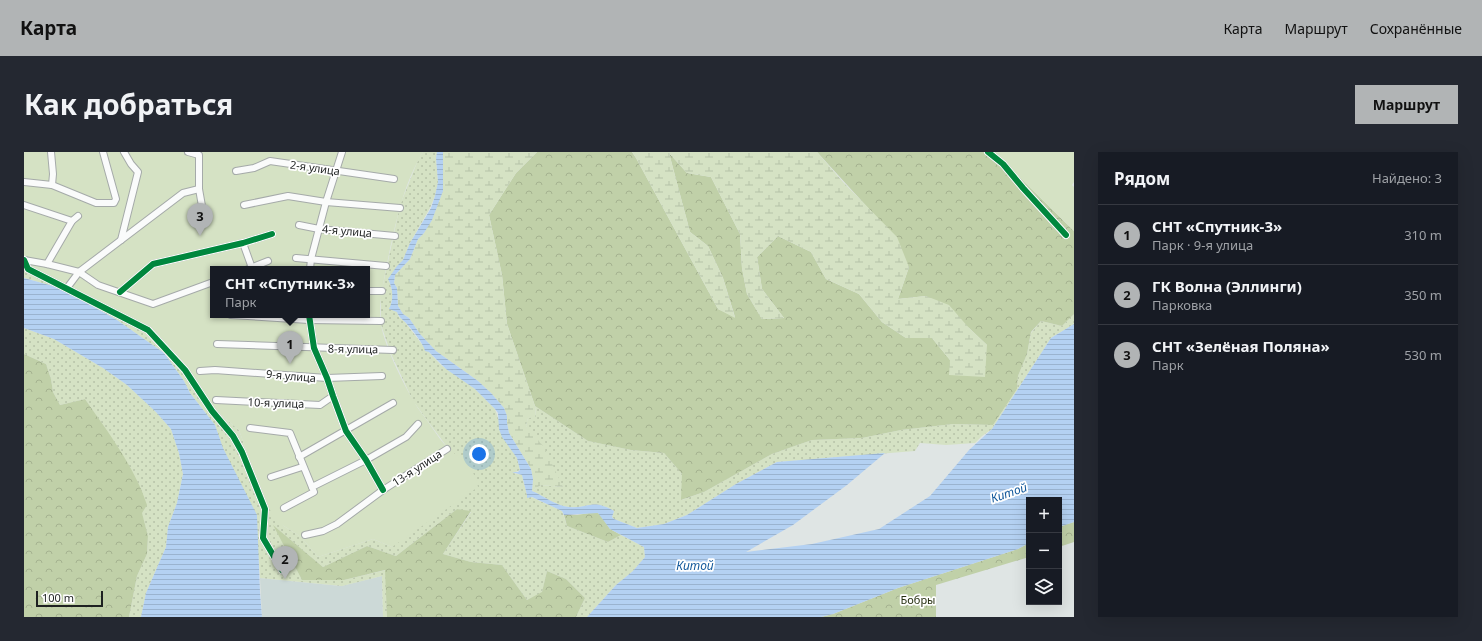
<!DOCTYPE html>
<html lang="ru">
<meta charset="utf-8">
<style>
:root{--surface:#171b24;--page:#242831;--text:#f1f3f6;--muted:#9ea1a6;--line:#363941;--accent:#b1b4b5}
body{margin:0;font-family:"Noto Sans",sans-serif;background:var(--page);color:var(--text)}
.controls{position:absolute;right:12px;bottom:12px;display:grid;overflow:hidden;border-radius:0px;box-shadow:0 4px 16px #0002}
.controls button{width:36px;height:36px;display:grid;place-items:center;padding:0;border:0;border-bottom:1px solid var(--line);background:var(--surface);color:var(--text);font:20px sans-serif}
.scale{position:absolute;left:12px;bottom:10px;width:67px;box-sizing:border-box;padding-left:4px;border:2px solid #1e2121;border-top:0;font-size:11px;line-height:14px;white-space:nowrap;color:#1e2121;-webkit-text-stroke:3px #fff;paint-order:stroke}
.you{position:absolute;left:455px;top:302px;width:14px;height:14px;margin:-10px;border:3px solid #fff;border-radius:50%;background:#1a73e8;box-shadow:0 0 0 6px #1a73e833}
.badge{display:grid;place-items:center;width:26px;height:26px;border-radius:50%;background:var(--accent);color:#111;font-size:13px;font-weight:700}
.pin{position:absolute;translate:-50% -33px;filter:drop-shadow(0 1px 2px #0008)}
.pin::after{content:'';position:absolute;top:21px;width:14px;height:12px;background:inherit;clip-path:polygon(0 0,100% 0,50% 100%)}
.popup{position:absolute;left:186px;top:114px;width:160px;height:52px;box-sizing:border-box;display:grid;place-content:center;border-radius:0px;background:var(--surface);filter:drop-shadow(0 1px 3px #0005);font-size:13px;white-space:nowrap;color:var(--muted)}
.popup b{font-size:15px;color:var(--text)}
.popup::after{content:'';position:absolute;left:50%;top:100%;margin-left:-8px;border:8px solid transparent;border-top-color:var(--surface)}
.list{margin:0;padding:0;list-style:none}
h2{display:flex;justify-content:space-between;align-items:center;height:52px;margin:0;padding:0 16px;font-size:17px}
h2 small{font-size:13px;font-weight:400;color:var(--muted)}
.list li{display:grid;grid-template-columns:26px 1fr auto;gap:12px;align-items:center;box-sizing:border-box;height:60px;padding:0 16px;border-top:1px solid var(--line)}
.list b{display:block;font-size:15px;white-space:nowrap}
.list p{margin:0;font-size:13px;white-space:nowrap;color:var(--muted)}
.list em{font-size:13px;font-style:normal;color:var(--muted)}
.icon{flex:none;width:22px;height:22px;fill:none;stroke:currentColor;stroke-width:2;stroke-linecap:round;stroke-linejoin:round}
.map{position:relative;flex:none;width:1050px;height:465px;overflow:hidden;border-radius:0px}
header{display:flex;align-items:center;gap:24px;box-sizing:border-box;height:56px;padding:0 20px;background:var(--accent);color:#111}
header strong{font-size:19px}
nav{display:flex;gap:22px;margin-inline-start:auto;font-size:14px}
.intro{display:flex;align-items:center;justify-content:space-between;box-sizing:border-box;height:96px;padding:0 24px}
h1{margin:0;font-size:28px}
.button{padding:10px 18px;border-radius:0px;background:var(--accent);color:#111;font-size:14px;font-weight:700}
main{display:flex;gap:24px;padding:0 24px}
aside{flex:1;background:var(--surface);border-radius:0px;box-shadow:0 4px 16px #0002}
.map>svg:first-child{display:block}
.built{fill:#ccd9d7}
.grass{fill:url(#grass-dots)}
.forest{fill:url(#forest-crowns)}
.wetland{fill:url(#wetland-marsh)}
.garden{fill:#d5e2c4;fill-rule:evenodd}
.water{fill:url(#water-rules)}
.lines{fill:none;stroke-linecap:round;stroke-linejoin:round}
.minor-casing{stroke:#a5aaa9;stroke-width:8}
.minor{stroke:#fafbfb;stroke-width:6}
.cycleway-casing{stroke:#fff;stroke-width:8}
.cycleway{stroke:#00873e;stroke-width:6}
.labels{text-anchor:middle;stroke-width:3.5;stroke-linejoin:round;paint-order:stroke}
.street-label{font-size:11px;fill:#1e2121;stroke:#fff}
.park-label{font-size:11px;fill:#262f10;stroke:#fff}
.water-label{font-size:12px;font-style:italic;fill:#11589b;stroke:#fff}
</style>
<header>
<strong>Карта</strong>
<nav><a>Карта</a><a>Маршрут</a><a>Сохранённые</a></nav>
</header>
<div class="intro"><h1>Как добраться</h1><a class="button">Маршрут</a></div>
<main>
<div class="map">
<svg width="1050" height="465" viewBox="0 0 1050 465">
<defs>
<pattern id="grass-dots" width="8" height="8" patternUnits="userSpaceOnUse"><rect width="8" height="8" fill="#d5e2c4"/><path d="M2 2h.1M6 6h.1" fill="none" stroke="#b6c2a8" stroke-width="1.8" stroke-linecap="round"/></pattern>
<pattern id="forest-crowns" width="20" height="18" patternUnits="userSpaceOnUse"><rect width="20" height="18" fill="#c0d0a8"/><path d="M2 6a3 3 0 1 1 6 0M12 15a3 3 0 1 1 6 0" fill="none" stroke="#a5b290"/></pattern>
<pattern id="wetland-marsh" width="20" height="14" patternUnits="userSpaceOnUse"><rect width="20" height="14" fill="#d5e2c4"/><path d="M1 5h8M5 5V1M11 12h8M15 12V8" fill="none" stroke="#b6c2a8"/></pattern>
<pattern id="water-rules" width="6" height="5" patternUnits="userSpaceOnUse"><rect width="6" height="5" fill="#b4d1f2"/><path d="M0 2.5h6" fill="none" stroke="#9ab3cf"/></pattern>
</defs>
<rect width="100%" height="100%" fill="#dfe5e4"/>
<polygon class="built" points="358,424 359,465 238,465 236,426 317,434"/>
<g class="grass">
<polygon points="399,0 413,0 412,6 414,30 411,44 406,56 386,91 379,108 365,128 369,143 367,152 369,158 373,160 375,165 381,170 400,195 417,213 451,237 471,257 475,269 475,277 493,306 496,318 489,321 498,323 503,343 538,359 543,374 584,390 597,383 620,395 621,405 609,419 592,433 563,465 552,465 561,446 542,427 523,419 518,441 503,448 478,413 447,410 419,402 447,360 433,357 372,404 343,394 299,415 250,374 278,428 320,428 362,418 363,465 359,465 358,424 318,434 236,426 235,408 191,273 166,241 160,229 140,201 93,168 36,136 0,126 0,106 42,136 127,175 152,202 168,222 190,257 215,278 235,335 260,374 277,385 294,405 349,387 368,395 423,295 389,249 367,202 357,173 357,142 376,53 394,8"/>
<path d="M1050,162V172L1027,186L968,277L958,284L951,291L922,293L896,291L891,299L753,310L712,332L663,363L640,372L613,376L590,367L588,365L590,359C567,346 566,357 545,355C532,354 520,344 508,339L517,333L539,335L502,274L504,266L512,264L511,254L564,289L607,298L640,301L658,322V348L680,340L748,302L788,288L838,286L877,278L929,272L969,273L993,237L994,224L1003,202L1007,181L1017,169L1038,174Z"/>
<polygon points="0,176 30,187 79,216 103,233 132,260 147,277 155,301 159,322 153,351 144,375 142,395 122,441 117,465 105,465 113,424 123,402 124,384 104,312 61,247 36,253 29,240 27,227 22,212 0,202"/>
</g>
<g class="forest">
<polygon points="513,0 608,0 612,6 694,157 711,165 699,126 684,94 666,80 645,1 663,21 687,25 716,82 718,116 723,142 738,167 760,166 738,137 733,105 754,84 787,100 802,127 835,142 858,170 882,186 908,186 926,208 963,193 945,176 902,144 874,147 885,115 845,57 793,0 967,0 980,10 1050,79 1050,162 1038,174 1017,169 1007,180 1003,202 994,224 993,237 969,273 929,272 877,278 838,286 788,288 748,302 680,340 657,348 658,322 640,301 607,298 564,289 511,254 483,172 478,123 465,63 492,21"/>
<path d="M0,202L22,212L27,227L29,240L36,253L61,247C83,279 111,315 123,353L118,361L124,384L123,402L113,424L105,465H0Z"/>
<polygon points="433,357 447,359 419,402 447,410 478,413 503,448 518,440 523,419 542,427 561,446 552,465 363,465 361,418 320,428 278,428 249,373 299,415 343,394 372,404"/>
<polygon points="571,360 576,362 586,377 597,383 584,390 543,374 540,363 553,363"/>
<polygon points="1050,370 1050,390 1035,395 1035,375"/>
<polygon points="1005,391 1005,405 912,433 912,465 797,465 809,462 874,436 994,397"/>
</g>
<g class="wetland">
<polygon points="419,0 513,0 492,21 465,63 478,123 483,172 511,254 512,265 504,266 502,274 520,295 539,335 517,333 508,339 509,327 507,317 485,281 483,271 483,264 480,256 467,241 454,229 412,199 396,182 385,166 379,162 374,154 373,136 370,131 371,123 386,107 394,87 400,81 419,39"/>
<polygon points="608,0 793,0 819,30 873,85 885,115 874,147 902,144 925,153 945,176 963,193 961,225 925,223 926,208 908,186 882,186 858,170 835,142 802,127 787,100 754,84 733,105 738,137 760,166 738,167 723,142 718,116 716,82 687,25 663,21 645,1 666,80 684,94 699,126 711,166 694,157 612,6"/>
</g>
<g class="garden">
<path d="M0,0H399C379,33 372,70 364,107C360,128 354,151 357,173C361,196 383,240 396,259C405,270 414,286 423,295C440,311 448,310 454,335L368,395L349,387L294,405L277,385L260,374L248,362L235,335L215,278L190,257L168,222L152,202L127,175L42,136L7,115L0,106ZM189,117H343V163H189Z"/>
<polygon points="967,0 1050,0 1050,30 1048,33 1050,35 1050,79 980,10"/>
</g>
<g class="water">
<path d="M413,0H419V39L408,68L400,81L394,87L386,107L371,123L370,131L373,136L374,154L379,162L385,166L396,182L412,199L454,229L467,241L480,256L483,264V271L485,281L507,317L509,327L508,339C520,344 532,354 545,355C566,357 567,346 590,359L588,365L590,367L613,376L640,372L663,363L712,332L753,310L861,301L823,333L769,373L722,400L788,392L855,377L906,344L945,298L968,277L1027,186L1050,172V370L1035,375V348H1005V391L994,397L874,436L809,462L797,465H563L592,433L609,419L621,405L620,395L586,377L574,361L540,363L538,359L508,345L503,346V343L498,323L488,320H494L496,318L493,306L478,285L475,277L474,261L471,257L451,237L422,217L405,200L401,199C400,192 386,175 381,170C377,166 375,165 373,160L365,157C370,147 369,136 364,127L373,114L379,108L386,91L407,56L411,44L414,30L412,6Z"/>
<polygon points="0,126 36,136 93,168 140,201 160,229 166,241 191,273 199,296 233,363 236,440 238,465 117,465 122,441 142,395 144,375 153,351 159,322 155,301 147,277 132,260 103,233 79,216 30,187 0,176"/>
</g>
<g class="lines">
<g class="minor-casing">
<g id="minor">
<polyline points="27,0 29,22 28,33"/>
<polyline points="164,0 175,3 175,37 181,71"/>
<polyline points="964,0 979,12 999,36 1042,83"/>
<polyline points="212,19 230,16 246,9 370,27"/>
<polyline points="0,30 28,33 72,51 90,51 92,47 79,0"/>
<polyline points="0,53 48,69"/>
<polyline points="220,53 264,44 302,50 376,56"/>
<polyline points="275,73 295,77 371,84"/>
<polyline points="97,88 114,20 107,12 100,0"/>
<polyline points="219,91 228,116"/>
<polyline points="272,106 362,114"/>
<polyline points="0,108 23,112 55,120 74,133 129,152 189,130"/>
<polyline points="1,108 4,117 124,178 161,218 188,259 209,284 218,300 241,357 239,386 258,418"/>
<polyline points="23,112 48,69 54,64"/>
<polyline points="224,117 244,109"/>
<polyline points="286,117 287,107 302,50 318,0"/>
<polyline points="43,136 55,120 159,41 175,37"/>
<polyline points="343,139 358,139"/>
<polyline points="96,140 129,112 219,91 248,82"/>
<polyline points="207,163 285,168 357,169"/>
<polyline points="285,163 290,196 303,226 309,244 322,279 342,308 359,338"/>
<polyline points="193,192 369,198"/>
<polyline points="176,219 191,218 303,226 358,224"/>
<polyline points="192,248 296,253 309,244"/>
<polyline points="226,276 266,281 288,335"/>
<polyline points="275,305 369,251"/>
<polyline points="247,325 278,315"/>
<polyline points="260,356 290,340 288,335 342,308 382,285 394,272"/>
<polyline points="281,383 299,379 313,372 359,338 423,297"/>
</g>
</g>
<use href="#minor" class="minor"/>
<g class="cycleway-casing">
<g id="cycleway">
<polyline points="964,0 979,12 999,36 1042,83"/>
<polyline points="0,108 4,117 124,178 161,218 188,259 209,284 218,300 241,357 239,386 258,418"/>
<polyline points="96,140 129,112 219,91 248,82"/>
<polyline points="285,163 290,196 303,226 309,244 322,279 342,308 359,338"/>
</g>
</g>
<use href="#cycleway" class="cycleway"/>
</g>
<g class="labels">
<g class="street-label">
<text transform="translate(291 16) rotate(8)" y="4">2-я улица</text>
<text transform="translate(323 79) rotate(5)" y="4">4-я улица</text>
<text transform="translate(329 197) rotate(1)" y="4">8-я улица</text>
<text transform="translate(267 224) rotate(5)" y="4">9-я улица</text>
<text transform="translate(252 251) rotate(2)" y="4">10-я улица</text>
<text transform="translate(393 316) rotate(-33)" y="4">13-я улица</text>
</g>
<g class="park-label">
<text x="894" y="452">Бобры</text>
</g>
<g class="water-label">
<text transform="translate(985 341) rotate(-19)" y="4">Китой</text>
<text x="671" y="418">Китой</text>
</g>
</g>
</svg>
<div class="controls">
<button>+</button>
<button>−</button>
<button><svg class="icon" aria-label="layers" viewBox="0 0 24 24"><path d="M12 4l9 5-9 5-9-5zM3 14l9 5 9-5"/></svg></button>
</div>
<div class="scale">100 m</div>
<div class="you"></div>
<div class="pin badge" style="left:266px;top:212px">1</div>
<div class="popup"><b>СНТ «Спутник-3»</b>Парк</div>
<div class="pin badge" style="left:261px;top:427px">2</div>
<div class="pin badge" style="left:176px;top:84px">3</div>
</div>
<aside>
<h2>Рядом<small>Найдено: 3</small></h2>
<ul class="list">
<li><span class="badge">1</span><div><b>СНТ «Спутник-3»</b><p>Парк · 9-я улица</p></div><em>310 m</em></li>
<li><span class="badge">2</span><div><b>ГК Волна (Эллинги)</b><p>Парковка</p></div><em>350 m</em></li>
<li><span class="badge">3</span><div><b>СНТ «Зелёная Поляна»</b><p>Парк</p></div><em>530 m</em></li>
</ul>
</aside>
</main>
